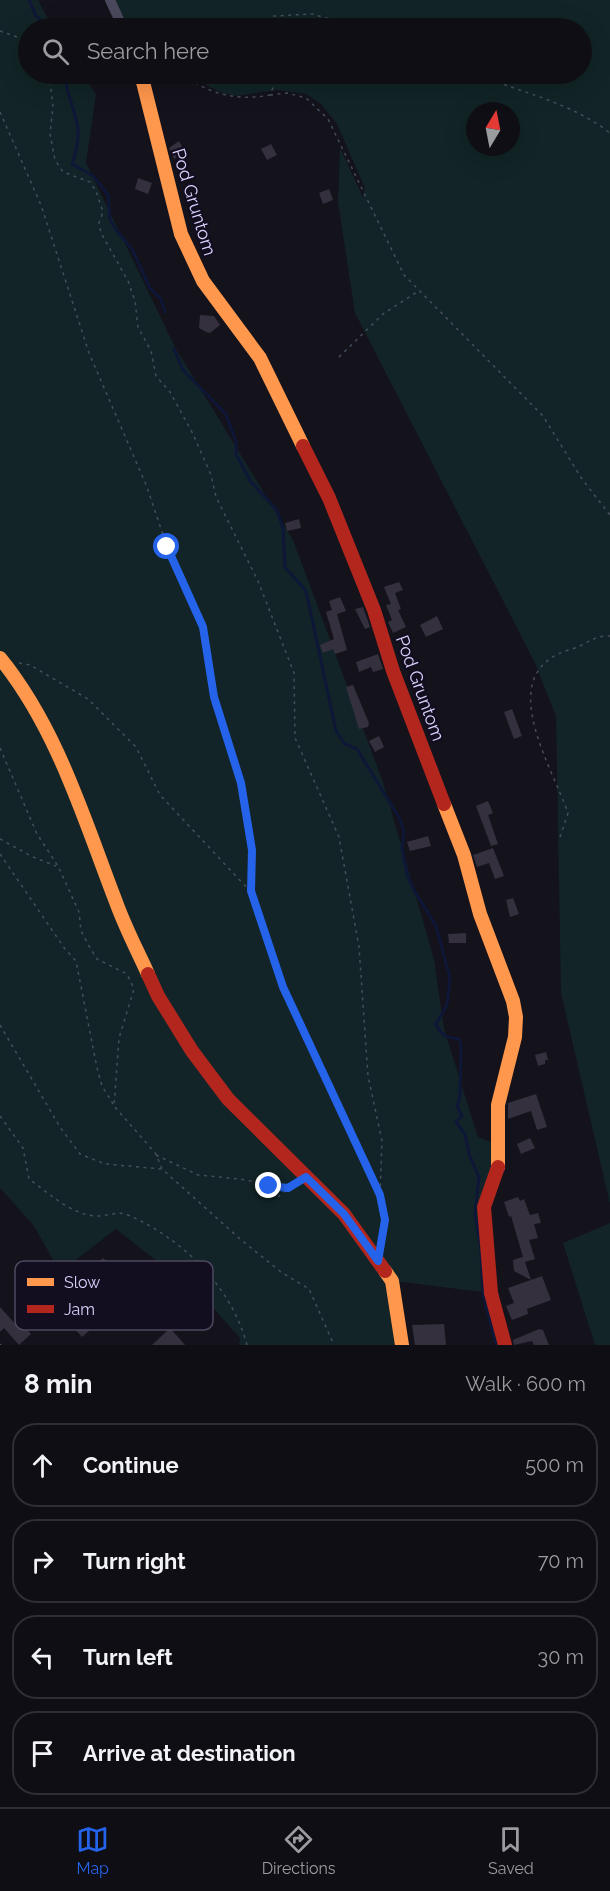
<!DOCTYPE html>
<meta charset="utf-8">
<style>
:root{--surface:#0f0e14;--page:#18171d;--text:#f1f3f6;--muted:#9b9ca0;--line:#2f2e34;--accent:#2563eb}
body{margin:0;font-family:Raleway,sans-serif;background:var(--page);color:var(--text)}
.compass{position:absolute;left:466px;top:102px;width:54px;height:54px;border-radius:50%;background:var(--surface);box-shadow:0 6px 24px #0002;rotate:10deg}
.stop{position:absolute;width:18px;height:18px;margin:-14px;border:4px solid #2563eb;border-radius:50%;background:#fff}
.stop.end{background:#2563eb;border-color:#fff;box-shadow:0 2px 6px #0008}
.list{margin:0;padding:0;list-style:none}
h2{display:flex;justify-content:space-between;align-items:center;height:78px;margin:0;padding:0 24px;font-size:26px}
h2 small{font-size:20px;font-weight:400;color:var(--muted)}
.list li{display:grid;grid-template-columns:39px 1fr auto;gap:18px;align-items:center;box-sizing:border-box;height:84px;margin:0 12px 12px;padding:0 12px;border:2px solid var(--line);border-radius:24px}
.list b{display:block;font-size:22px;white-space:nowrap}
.list em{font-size:20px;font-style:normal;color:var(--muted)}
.icon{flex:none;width:33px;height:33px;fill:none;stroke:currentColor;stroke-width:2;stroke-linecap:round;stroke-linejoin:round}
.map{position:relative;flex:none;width:610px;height:1345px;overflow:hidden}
.search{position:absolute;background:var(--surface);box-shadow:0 6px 24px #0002;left:18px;right:18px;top:18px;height:66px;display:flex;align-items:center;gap:15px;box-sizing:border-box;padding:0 21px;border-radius:33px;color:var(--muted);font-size:22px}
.sheet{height:462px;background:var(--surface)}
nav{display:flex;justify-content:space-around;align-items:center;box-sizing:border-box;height:84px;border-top:2px solid var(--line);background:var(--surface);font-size:16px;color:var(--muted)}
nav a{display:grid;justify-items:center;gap:3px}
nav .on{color:var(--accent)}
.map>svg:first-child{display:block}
.green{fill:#122427;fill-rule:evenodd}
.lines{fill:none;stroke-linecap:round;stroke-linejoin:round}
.stream{stroke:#0e1737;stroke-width:3}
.building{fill:#34303e}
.path{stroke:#464e5c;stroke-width:1.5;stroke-dasharray:3 4.5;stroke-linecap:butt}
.street{stroke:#4a485c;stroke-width:10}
.slow{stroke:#ff974d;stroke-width:14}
.jam{stroke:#b3261e;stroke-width:14}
.route{stroke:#2563eb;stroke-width:8}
.labels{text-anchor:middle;stroke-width:5;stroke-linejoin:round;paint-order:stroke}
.street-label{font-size:18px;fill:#dad0fc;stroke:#130e1f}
.key{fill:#130e1f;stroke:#4f4861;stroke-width:1.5}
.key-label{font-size:16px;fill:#dad0fc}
</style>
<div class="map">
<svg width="610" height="1345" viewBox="0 0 610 1345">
<rect width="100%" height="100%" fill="#14121b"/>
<g class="green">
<polygon points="0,0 38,0 53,28 28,28 28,74 82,74 96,94 86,163 176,349 293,540 383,782 434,959 444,1029 478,1137 501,1146 484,1207 491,1293 393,1281 402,1345 239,1345 240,1338 206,1300 116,1229 60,1272 34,1226 0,1188"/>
<path d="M112,0H610V1204L561,993L556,716L534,661L355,313L338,202L340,148L363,197L365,188L337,124L321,104L306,94L277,90L236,96L219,92L187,74H582V28H125ZM475,111H511V147H475Z"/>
<polygon points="610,1223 610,1345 595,1345 563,1243"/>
</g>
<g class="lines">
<g class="stream">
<polyline points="29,0 36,16 49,28"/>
<path d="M64,74C70,113 87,122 72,164L93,176L108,195L110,220L117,231L132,249L150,288L161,299L165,312"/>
<path d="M174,349L183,370L226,414L236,442V454L251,482L277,510L283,528L285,567L306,591L336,731L345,744L357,749L400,819L404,832L402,848L407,874L414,890L436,926L450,978L447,1005L436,1024C442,1037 447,1037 459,1039L461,1045L460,1098L457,1106L462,1116L456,1122L465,1134L469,1154L479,1177L475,1214L481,1250L483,1295L496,1345"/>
</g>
</g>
<g class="building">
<polygon points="179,141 185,152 174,159 169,148"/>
<polygon points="271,144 277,155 267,160 261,149"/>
<polygon points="138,178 152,183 148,194 135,189"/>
<polygon points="329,189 333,200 323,204 319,193"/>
<polygon points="200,315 214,316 220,325 210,333 206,332 199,328"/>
<polygon points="299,519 301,528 287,531 285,523"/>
<polygon points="399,582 403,590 395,593 401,609 398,610 406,627 393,633 388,622 392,620 386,605 391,604 384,587"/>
<polygon points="340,597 346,611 337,614 347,650 335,654 333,649 323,653 320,645 334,639 326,612 332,610 329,601"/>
<polygon points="363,607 370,627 365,629 355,609"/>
<polygon points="437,616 443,629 426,637 420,625"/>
<polygon points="378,654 383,669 373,672 371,667 359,672 356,662"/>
<polygon points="353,685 369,723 368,727 359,729 346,687"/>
<polygon points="512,709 522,736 514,739 504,712"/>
<polygon points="379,736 384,747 375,752 369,741"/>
<polygon points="488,801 493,813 488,815 498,844 491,846 476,806"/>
<polygon points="428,836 431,846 410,851 407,842"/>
<polygon points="493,848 504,876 495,879 489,863 477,867 473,855"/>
<polygon points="513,898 519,914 510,917 506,900"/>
<polygon points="466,933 466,943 449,943 448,934"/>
<polygon points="546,1052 548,1060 545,1060 545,1064 538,1066 535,1055"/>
<polygon points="536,1094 547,1127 537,1130 531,1111 508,1119 508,1103"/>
<polygon points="530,1138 535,1148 521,1154 517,1144"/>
<polygon points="518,1197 520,1201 524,1199 530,1215 538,1213 541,1223 534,1224 538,1238 529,1240 535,1259 525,1262 531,1280 514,1271 513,1260 523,1257 511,1216 509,1217 504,1202"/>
<polygon points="103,1258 114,1268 108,1275 97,1264"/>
<polygon points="542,1276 551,1300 527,1309 528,1314 512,1320 506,1306 514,1303 508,1288"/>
<polygon points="73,1300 98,1323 82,1337 59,1311"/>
<polygon points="0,1307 17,1326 21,1323 31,1334 19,1345 4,1328 0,1332"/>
<polygon points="444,1324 446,1345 415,1345 412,1325"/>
<polygon points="170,1328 185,1345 152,1345"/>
<polygon points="539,1329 543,1330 549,1345 534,1345 532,1341 514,1345 513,1340"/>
</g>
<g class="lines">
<g class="path">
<polyline points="254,28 274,16 312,14 361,28"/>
<polyline points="266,28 270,18"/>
<polyline points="0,31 28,41"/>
<polyline points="49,74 53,106 50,134 55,160 63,172 90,182 96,191 103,212 99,223 101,233 128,281 135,301 138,327 151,351 156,376 170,392 193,434 211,475 216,497 258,581 294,673 295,738 339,837 359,947 368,1076 382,1141 380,1194"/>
<path d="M183,74C209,95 238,101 270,95L274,85L270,74"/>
<path d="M476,74C522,93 570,102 610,133"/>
<polyline points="270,95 287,93 306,98 328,119 404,275 543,416 582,479 610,515"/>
<polyline points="0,112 41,205 89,353 147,487 167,547 203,627 214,697 241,784 252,850 251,891 283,987 379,1195 385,1220 381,1245"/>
<polyline points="339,357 383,314 417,292"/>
<polyline points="19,663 30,665 88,699 136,747 160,795 250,891"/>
<polyline points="0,748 37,834 58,866 79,912 81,931 89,946 97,959 127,974 134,989 119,1038 114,1106 156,1154 162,1169 240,1239 281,1272 309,1289 334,1345"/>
<path d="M560,837L568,813C551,764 491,671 572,649C586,645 594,635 610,636"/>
<polyline points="0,839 33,857 56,866"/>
<polyline points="0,854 65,949 76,961 97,1068 102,1086 113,1104"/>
<polyline points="0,1025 60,1127 80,1154 105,1164 162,1169"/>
<path d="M0,1116L23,1148L29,1179C50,1194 70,1214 96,1216C107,1217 117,1210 128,1215C183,1239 231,1286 247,1345"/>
<polyline points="156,1155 198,1175 240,1179 288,1188"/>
<polyline points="278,1197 294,1184"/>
<polyline points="0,1344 1,1345"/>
</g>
<polyline class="street" points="110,0 123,28"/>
<g class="slow">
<polyline points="141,74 181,234 203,281 260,358 303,446"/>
<path d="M0,658C57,728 84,819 116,902C125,927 137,950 148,974"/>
<polyline points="444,804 464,855 480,914 513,1001 516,1017 515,1037 498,1105 498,1167"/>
<polyline points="385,1271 392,1281 402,1345"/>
</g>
<g class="jam">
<polyline points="303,446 329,498 374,610 393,671 444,804"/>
<polyline points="148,974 158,996 192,1051 228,1099 344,1214 385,1271"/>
<polyline points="498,1167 484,1207 491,1293 505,1345"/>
</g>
</g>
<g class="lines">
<polyline class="route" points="167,547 203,627 214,697 241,783 252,850 251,891 283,987 380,1195 385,1220 378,1261 344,1214 306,1177 288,1188 269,1186"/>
</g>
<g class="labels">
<g class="street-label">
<text transform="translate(194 202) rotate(73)" y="6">Pod Gruntom</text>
<text transform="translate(420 688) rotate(70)" y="6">Pod Gruntom</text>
</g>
</g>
<rect x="15" y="1261" width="198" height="69" rx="9" class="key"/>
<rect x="27" y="1278" width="27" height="8" fill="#ff974d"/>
<rect x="27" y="1305" width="27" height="8" fill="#b3261e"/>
<g class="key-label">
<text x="64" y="1288">Slow</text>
<text x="64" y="1315">Jam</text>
</g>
</svg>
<svg class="compass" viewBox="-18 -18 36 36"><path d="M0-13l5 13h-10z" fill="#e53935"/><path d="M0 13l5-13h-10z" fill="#9b9ca0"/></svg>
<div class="stop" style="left:167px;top:547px"></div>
<div class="stop end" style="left:269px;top:1186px"></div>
<div class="search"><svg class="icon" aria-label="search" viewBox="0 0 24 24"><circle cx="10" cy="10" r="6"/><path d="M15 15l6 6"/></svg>Search here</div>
</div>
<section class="sheet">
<h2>8 min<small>Walk · 600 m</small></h2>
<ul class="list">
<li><svg class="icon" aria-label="ahead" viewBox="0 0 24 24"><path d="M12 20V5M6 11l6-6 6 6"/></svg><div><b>Continue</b></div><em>500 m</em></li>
<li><svg class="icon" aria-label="right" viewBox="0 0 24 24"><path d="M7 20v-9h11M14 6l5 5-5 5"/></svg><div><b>Turn right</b></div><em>70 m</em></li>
<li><svg class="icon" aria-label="left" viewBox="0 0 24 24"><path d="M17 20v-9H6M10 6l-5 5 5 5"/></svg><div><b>Turn left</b></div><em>30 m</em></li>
<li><svg class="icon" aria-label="arrive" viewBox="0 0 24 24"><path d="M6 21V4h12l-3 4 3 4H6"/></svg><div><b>Arrive at destination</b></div></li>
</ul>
</section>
<nav>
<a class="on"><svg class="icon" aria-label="map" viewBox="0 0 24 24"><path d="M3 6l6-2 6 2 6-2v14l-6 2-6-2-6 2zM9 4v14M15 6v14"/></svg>Map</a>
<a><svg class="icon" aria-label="directions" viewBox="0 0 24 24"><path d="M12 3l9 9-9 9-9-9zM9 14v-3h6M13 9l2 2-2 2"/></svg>Directions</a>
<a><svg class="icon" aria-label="saved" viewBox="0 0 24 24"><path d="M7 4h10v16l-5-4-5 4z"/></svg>Saved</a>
</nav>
